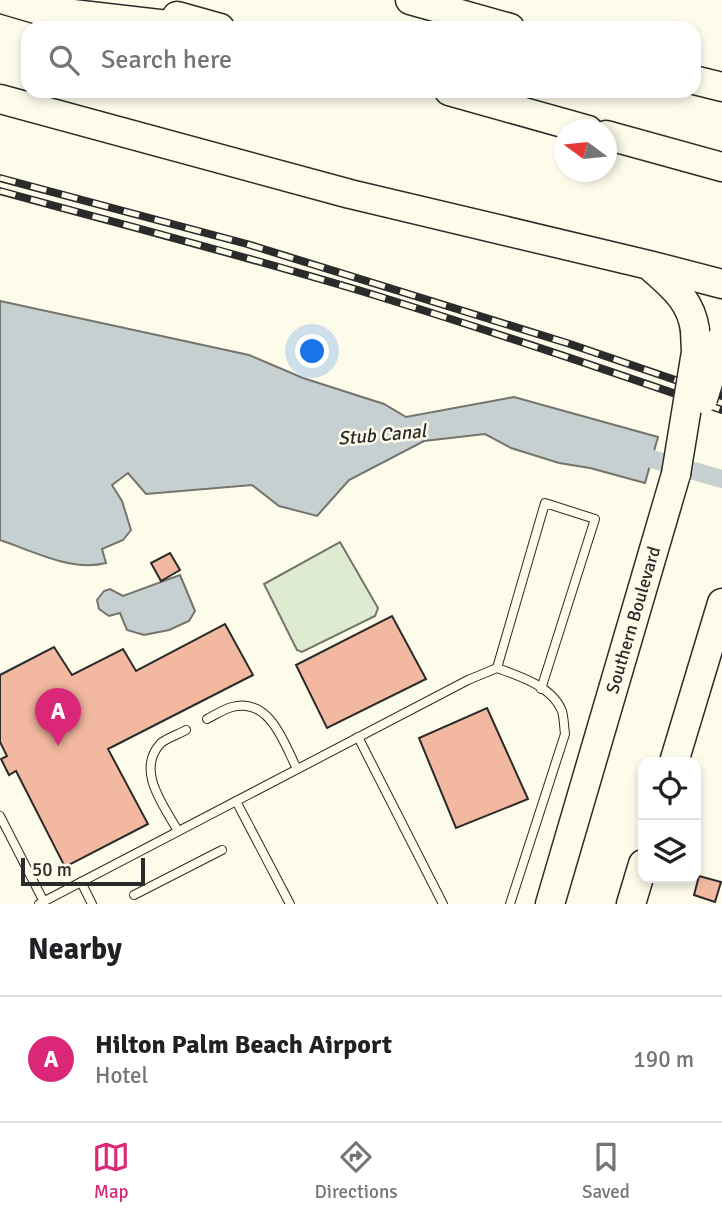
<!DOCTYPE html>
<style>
:root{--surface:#fff;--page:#f6f6f6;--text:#202124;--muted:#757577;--line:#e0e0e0;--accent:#db2777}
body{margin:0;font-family:Signika,sans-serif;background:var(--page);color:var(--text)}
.controls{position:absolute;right:21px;bottom:21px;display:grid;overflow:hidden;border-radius:14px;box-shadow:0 4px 10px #0003}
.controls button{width:63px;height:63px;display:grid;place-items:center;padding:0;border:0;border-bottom:2px solid var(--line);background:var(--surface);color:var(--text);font:35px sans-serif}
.compass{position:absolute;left:554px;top:119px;width:63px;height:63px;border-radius:50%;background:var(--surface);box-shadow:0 4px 10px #0003;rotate:285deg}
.scale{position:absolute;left:21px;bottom:18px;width:124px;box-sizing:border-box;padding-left:7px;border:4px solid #2b2b2b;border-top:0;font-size:19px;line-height:24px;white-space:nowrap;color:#2b2b2b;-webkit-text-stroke:5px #fdfbea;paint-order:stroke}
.you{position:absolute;left:313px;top:352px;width:24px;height:24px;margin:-18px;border:5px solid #fff;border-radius:50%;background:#1a73e8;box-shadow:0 0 0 10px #1a73e833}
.badge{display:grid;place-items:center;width:46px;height:46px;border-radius:50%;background:var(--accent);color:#fff;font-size:23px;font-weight:700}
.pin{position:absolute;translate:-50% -58px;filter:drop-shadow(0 2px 4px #0008)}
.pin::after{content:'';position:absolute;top:37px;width:24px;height:21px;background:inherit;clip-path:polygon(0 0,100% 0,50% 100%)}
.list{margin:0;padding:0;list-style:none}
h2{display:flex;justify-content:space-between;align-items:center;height:91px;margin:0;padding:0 28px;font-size:30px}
h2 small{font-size:23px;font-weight:400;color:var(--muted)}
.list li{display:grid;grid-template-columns:46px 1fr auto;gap:21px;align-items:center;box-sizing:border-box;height:126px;padding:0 28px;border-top:2px solid var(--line)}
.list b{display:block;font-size:26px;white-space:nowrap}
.list p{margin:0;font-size:23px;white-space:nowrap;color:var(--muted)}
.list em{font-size:23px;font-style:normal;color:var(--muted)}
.icon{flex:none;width:38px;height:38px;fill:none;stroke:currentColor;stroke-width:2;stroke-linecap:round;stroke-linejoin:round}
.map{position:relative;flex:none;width:722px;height:904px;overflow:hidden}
.search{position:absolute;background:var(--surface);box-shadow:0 4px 10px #0003;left:21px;right:21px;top:21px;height:77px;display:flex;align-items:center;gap:18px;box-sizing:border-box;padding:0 24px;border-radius:21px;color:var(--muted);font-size:26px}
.sheet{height:217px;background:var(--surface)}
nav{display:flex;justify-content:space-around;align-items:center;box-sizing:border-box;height:98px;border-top:2px solid var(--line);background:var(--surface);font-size:19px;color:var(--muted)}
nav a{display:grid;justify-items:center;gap:4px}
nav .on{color:var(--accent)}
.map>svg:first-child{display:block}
.green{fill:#deebd1;stroke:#74746e;stroke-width:2}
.water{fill:#c7d0d0;stroke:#74746e;stroke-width:2}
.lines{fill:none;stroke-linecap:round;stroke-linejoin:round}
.canal{stroke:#c7d0d0;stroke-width:18}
.building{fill:#f2b8a0;stroke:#2b2b2b;stroke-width:2}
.lane-casing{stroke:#2b2b2b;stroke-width:10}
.highway-casing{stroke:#2b2b2b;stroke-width:31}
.lane{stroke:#fdfbea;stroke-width:8}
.highway{stroke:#fdfbea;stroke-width:28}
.rail-casing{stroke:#2b2b2b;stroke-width:8}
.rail{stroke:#fdfbea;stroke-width:5;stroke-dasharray:16;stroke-linecap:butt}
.highway-bridge-casing{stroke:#2b2b2b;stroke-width:31;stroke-linecap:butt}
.highway-bridge{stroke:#fdfbea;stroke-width:28}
.labels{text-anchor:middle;stroke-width:5;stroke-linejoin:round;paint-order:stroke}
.street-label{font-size:18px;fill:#2b2b2b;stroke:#fdfbea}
.water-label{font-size:19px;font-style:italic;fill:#2b2b2b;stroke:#fdfbea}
</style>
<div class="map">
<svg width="722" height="904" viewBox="0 0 722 904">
<rect width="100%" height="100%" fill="#fdfbea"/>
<polygon class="green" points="340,542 378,608 375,616 302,652 297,650 264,584"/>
<g class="water">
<path d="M0,301L249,355L303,378L384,404L406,417L514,397L658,437L645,483L590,468L559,463L511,448L485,434L424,441L349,480L317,516L279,506L252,485L146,494L128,473L112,485L122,501L131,530L123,540L102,549L106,563C72,572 33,551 0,540Z"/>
<polygon points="180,575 195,611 189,621 169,630 144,635 127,630 120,613 109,616 99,609 97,600 104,591 110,589 123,596"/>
</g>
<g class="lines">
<polyline class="canal" points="631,453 722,479"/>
</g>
<g class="building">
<polygon points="170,553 180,570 161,581 151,563"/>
<polygon points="392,616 426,679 327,728 296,665"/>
<polygon points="225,624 253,675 108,749 148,824 65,867 16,771 9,775 1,759 7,756 0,742 0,675 54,647 72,675 123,649 136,671"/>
<polygon points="487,708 528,799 456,828 419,738"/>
<polygon points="699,876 721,882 715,902 694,895"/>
</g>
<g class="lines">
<g class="lane-casing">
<g id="lane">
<polyline points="497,668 545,503 595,519 541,689"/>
<path d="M207,719C215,715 224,709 232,707C270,697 284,743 297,769"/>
<polyline points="358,737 443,904"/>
<polyline points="236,801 290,904"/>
<polyline points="0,816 44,902"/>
<path d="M178,831C164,806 135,770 161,743C167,738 179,734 186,730"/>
<polyline points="81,882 92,904"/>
<polyline points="134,895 222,850"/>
<path d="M39,904L468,680L497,668C519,676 552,686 562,711C564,718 564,727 565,734L510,904"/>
</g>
</g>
<g class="highway-casing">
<g id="highway">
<polyline points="5,0 39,10 194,28"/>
<polyline points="410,0 510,28"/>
<polyline points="177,16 220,28"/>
<polyline points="694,80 722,87"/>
<polyline points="449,91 588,130"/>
<polyline points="0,99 350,194 649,265 722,284"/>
<polyline points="606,135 722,167"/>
<path d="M651,267C672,286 691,300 695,330"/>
<polyline points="674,762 722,603"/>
<path id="s1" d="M550,904L676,474"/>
<polyline points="631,904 643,864"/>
</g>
</g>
<use href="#lane" class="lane"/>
<use href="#highway" class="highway"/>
<g class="rail-casing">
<g id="rail">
<polyline points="0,178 247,244 570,344 722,396"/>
<path d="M0,191C128,226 257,259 384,298C497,333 610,371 722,410"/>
</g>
</g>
<use href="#rail" class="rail"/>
<g class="highway-bridge-casing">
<g id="highway-bridge">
<polyline points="703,399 722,338"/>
<polyline points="676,474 696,352 695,330"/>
</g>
</g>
<use href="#highway-bridge" class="highway-bridge"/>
</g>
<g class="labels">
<g class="street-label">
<text dy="6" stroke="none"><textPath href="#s1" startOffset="296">Southern Boulevard</textPath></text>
</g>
<g class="water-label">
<text transform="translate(382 434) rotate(-5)" y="7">Stub Canal</text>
</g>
</g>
</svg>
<div class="controls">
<button><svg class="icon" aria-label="locate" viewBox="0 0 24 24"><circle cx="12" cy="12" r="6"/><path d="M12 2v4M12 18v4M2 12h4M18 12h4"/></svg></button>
<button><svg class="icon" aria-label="layers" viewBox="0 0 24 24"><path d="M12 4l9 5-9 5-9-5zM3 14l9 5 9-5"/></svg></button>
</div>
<svg class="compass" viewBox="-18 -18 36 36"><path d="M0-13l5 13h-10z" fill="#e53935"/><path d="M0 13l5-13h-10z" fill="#757577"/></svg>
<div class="scale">50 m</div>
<div class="you"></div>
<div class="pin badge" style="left:58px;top:746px">A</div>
<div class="search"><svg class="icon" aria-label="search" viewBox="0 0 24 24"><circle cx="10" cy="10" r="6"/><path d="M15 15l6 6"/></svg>Search here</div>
</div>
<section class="sheet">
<h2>Nearby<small></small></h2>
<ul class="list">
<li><span class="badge">A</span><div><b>Hilton Palm Beach Airport</b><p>Hotel</p></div><em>190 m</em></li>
</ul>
</section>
<nav>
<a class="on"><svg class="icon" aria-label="map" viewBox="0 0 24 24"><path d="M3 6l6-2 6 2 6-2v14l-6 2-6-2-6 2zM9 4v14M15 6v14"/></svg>Map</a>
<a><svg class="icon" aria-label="directions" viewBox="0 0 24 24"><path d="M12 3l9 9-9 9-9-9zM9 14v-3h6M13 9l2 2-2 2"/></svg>Directions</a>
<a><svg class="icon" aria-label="saved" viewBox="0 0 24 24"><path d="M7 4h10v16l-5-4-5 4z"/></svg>Saved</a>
</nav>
